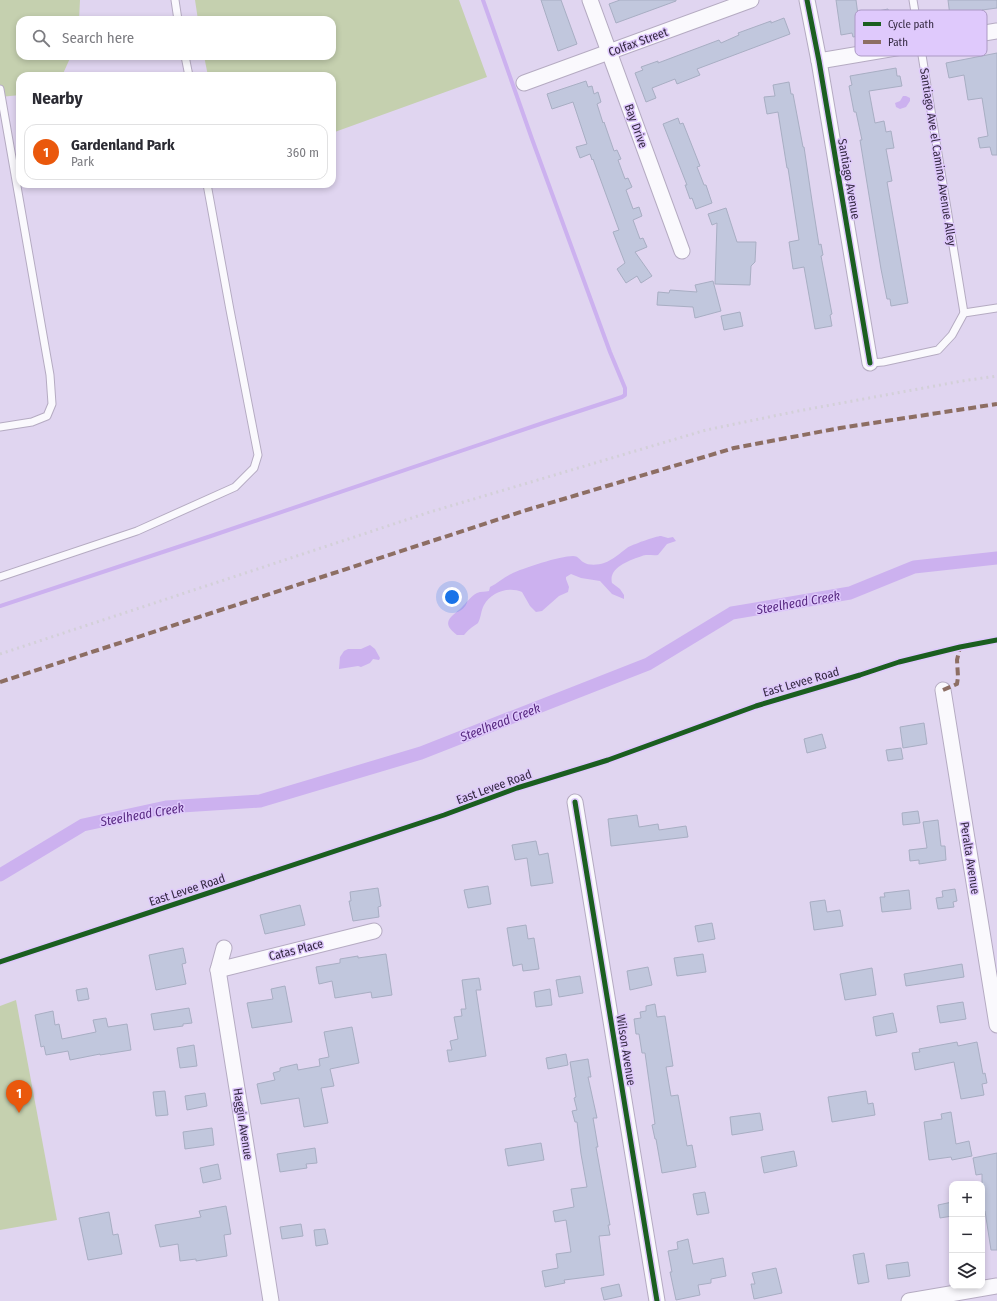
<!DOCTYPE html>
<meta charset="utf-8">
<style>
:root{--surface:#fff;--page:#f7f7f7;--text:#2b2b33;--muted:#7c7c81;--line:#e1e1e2;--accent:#ea580c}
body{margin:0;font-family:"Fira Sans Condensed",sans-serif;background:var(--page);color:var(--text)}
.controls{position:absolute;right:12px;bottom:12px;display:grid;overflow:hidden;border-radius:8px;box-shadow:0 2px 6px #0003}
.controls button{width:36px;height:36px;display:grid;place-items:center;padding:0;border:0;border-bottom:1px solid var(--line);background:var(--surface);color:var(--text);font:20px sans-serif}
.you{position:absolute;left:452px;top:597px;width:14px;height:14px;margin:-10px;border:3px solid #fff;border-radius:50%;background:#1a73e8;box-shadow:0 0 0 6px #1a73e833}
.badge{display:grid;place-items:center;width:26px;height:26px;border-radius:50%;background:var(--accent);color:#fff;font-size:13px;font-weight:700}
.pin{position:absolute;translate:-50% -33px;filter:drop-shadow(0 1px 2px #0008)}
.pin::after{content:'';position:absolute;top:21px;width:14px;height:12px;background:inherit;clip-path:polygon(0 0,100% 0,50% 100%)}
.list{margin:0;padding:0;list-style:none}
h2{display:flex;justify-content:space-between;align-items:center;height:52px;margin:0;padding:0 16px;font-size:17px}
h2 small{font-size:13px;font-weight:400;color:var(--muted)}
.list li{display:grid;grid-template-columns:26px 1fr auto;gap:12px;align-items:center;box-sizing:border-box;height:56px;margin:0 8px 8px;padding:0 8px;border:1px solid var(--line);border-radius:12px}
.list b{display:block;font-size:15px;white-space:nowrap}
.list p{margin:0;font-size:13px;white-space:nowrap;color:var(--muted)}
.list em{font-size:13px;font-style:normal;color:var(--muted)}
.icon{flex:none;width:22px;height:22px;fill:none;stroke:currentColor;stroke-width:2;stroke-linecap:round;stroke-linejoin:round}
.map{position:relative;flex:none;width:997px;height:1301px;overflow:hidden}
.search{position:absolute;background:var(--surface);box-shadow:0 2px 6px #0003;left:16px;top:16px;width:320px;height:44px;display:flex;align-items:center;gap:10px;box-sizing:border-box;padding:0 14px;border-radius:12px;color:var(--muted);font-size:15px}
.panel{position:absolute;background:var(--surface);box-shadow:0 2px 6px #0003;left:16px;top:72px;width:320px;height:116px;border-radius:12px}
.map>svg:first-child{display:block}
.green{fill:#c5d0af}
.water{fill:#ccb1ef}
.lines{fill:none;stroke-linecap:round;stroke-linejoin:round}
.stream{stroke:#ccb1ef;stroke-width:4}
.canal{stroke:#ccb1ef;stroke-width:13}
.building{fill:#c1c7dd;stroke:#a8aec3}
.service-casing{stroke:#b5abc2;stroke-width:9}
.minor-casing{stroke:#b5abc2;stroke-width:17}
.service{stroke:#faf9fd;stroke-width:7}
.minor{stroke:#faf9fd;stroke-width:15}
.rail{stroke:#d3d0d8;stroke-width:3;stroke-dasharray:2 4;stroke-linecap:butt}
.quiet{stroke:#8d6e63;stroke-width:4;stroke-dasharray:8 4;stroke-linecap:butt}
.cycleway-casing{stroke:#dfc9fc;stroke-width:8}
.cycleway{stroke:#1b5e20;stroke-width:5}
.labels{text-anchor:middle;stroke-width:3;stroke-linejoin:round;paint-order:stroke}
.street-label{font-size:12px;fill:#332840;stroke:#dfc9fc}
.water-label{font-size:13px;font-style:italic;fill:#582982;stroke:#dfc9fc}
.key{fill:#dfc9fc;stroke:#ab99c4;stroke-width:1}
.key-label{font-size:11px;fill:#332840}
</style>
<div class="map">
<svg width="997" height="1301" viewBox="0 0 997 1301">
<rect width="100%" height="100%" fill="#e0d5f0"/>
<g class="green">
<polygon points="0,0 80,0 79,20 20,20 20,56 71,56 62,76 20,76 20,95 0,97"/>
<polygon points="195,0 459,0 487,77 332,133 332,76 208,76 204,56 332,56 332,20 198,20"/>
<polygon points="16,1000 57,1220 0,1230 0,1006"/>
</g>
<g class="water">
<polygon points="903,96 906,96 910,98 910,101 906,107 900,109 896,107 895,103 900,101"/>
<path d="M661,536L668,538L673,537L676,541L667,544L658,555C653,556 646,554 642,556C631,560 608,567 612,583L620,589L624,595V599L612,594L600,581L581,578L571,574L566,577V579L569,587L568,592L559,596L542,611L536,612L530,606L522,592C509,586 491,592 484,605C481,610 481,618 478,623C476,625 473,626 471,628C468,630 466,633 464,635H457C438,621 454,616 463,606C467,602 471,596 477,593C481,591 485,592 489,591L490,587C498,583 504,577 511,574C523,568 560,556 573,556C578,556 579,559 583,562C589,566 598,565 604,563C613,560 620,553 627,548C631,545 656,536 661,536Z"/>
<polygon points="370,645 375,649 380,658 379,660 373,659 370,663 361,667 358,666 339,669 340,657 344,651 348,649 361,649"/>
</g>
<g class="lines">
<polyline class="stream" points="0,606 211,536 546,422 622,397 625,395 625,388 610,352 532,139 483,0"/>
<polyline class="canal" points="0,875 83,825 166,807 260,801 421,753 648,664 732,613 850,593 914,567 997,558"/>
</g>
<g class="building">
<polygon points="541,0 561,0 577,44 558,51"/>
<polygon points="620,0 676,0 676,1 616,23 609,4"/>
<polygon points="836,0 856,0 858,15 888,9 892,27 881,29 882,32 853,37 852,33 841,35"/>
<polygon points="948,0 997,0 997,8 982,10 984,14 968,16 967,14 950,16"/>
<polygon points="784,18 790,34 697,69 700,75 677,84 675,79 652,88 656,98 646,102 635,73 643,70 641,67 658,61 658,63 719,40 721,43 739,35 738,33 771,21 771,23"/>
<polygon points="997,53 997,155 992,155 990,147 980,148 978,138 988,136 982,98 968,100 964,75 949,78 946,63"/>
<polygon points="896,68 897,76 900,76 902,86 869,91 875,123 884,121 886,132 891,131 894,148 886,149 892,181 887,182 908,303 891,306 890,299 887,299 881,269 860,140 862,140 856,112 854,112 849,86 852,85 850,76"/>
<polygon points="586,81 588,87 592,86 594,94 598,92 601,102 597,104 603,123 604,122 614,151 617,150 621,159 618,160 625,179 628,178 632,187 626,190 633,209 639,207 642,216 633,220 640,239 643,238 647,247 635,252 652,276 641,283 637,276 626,283 617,269 625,263 613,232 619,230 593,159 592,160 590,154 580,158 576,147 587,144 573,102 552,109 547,94"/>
<polygon points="789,82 791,94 793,94 803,147 804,147 812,201 819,245 821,244 823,255 821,256 832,314 830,315 832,326 815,329 804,267 793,269 789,242 799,240 788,168 787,168 778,112 767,114 764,97 775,96 773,85"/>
<polygon points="678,118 680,124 683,123 700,166 697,167 704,185 706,185 712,203 696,209 692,198 690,199 685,185 687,185 663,124"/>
<polygon points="726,208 737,242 756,242 755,262 751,266 750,285 715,284 717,223 712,225 708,214"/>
<polygon points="713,281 721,311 695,318 693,307 657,305 658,292 669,293 670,290 697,292 695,285"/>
<polygon points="740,312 743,326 724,330 721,316"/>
<polygon points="924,723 927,744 903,748 900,727"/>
<polygon points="822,734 826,748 807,753 804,739"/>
<polygon points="901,748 903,759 888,761 886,750"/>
<polygon points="918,811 920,823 903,825 902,813"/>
<polygon points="637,815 639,827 658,824 659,830 686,826 688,837 611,846 608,819"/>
<polygon points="938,820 941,846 945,846 946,860 919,864 919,860 910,861 909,850 927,848 923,822"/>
<polygon points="536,841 539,855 548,853 553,883 531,886 527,858 515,860 512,845"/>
<polygon points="488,886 491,904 468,908 464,890"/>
<polygon points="378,888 381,906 378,907 379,917 353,921 349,901 351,901 350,892"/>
<polygon points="955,889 957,901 953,902 954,907 938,909 936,898 943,897 942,891"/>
<polygon points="909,890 911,909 882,912 880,897 885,897 884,893"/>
<polygon points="825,900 827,912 840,910 843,926 814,930 810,902"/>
<polygon points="300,905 305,925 265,934 260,915"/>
<polygon points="712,923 715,939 698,942 695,926"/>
<polygon points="526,925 528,939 534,938 539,969 523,971 522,964 513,966 507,928"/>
<polygon points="183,948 186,963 182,964 186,984 156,990 149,955"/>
<polygon points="386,954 392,995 372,998 371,992 335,998 332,981 319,984 316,967 340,963 340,959 358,956 358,958"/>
<polygon points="703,954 706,972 677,976 674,958"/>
<polygon points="962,964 964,977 906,986 904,974"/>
<polygon points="648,967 652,985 630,990 627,971"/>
<polygon points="872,968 876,995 845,1000 840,974"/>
<polygon points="580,976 583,993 559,997 556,980"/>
<polygon points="479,978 481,990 476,990 486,1056 449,1062 447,1050 452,1050 450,1041 458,1039 454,1017 462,1016 461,1009 466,1009 462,980"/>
<polygon points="285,986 292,1022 252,1028 247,1003 273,999 271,989"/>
<polygon points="87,988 89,999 78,1001 76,990"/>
<polygon points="550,989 552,1005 536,1007 534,992"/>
<polygon points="963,1002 966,1019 940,1023 937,1006"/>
<polygon points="655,1004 657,1017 665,1016 673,1066 666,1067 671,1096 678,1095 687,1146 692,1145 696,1167 662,1173 656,1139 655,1139 652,1125 655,1124 645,1053 642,1053 639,1034 636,1034 634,1019 641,1018 640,1012 646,1011 646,1006"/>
<polygon points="189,1008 192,1023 183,1024 183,1026 154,1030 151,1014"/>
<polygon points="53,1011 55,1025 59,1024 62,1039 96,1032 93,1020 106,1018 108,1027 127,1024 131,1050 100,1055 100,1054 70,1060 68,1051 46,1055 44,1046 41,1047 35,1015"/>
<polygon points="893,1013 897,1032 876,1036 873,1017"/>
<polygon points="352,1027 359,1063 330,1069 334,1086 321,1088 328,1123 304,1127 299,1098 261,1104 257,1084 275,1080 273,1073 280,1071 280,1068 297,1064 298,1070 320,1066 319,1059 329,1057 324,1032"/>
<polygon points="957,1042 958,1046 977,1042 983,1074 985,1073 987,1083 982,1084 984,1095 961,1099 954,1062 915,1070 912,1053 920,1052 919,1049"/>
<polygon points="194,1045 197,1066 180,1068 177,1048"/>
<polygon points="566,1054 568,1065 548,1069 546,1058"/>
<polygon points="588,1059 591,1077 588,1077 597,1118 593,1118 598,1147 596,1147 610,1225 608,1225 610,1235 599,1236 604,1275 564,1280 565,1283 545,1287 542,1271 558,1268 556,1254 571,1252 566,1220 555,1222 553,1211 574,1207 571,1189 587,1187 581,1154 577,1122 575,1122 572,1111 577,1110 574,1098 576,1097 570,1062"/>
<polygon points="165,1091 168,1115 156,1116 153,1092"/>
<polygon points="866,1091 868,1104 873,1103 875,1115 832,1122 828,1097"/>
<polygon points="205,1093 207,1106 187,1110 185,1096"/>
<polygon points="951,1112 956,1144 969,1141 972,1156 952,1160 951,1157 929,1160 924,1122 942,1119 941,1114"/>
<polygon points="760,1113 763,1130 732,1135 730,1117"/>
<polygon points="212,1128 214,1145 185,1149 183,1132"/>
<polygon points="541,1143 544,1160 508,1166 505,1149"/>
<polygon points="315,1148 317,1163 306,1164 307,1168 280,1172 277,1154"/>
<polygon points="794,1151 797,1166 764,1173 761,1157"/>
<polygon points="997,1153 997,1250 991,1250 985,1211 982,1211 982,1174 976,1175 973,1158"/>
<polygon points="218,1164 221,1179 203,1183 200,1168"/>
<polygon points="705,1192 709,1213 697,1215 693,1194"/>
<polygon points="952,1202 952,1216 940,1218 938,1205"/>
<polygon points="226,1206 231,1234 224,1235 227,1256 196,1261 196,1259 180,1261 178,1244 160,1247 155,1225 201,1217 199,1211"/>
<polygon points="109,1212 113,1235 118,1234 122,1254 88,1260 79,1218"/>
<polygon points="301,1224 303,1236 282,1239 280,1227"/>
<polygon points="325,1229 328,1244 316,1246 314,1230"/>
<polygon points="688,1239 693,1264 723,1258 726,1276 711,1279 711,1283 698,1285 700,1295 676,1300 670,1272 672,1272 668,1251 678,1249 677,1242"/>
<polygon points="864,1253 869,1282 858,1284 853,1255"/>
<polygon points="908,1262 910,1276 888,1279 886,1265"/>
<polygon points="776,1268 782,1293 754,1299 751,1284 755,1284 752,1273"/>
<polygon points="619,1284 622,1296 604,1300 601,1288"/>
</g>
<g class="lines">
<g class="service-casing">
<g id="service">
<polyline points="175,0 178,20"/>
<polyline points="913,0 964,313"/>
<polyline points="185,56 189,76"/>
<polyline points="0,89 50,375 52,404 47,416 32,422 0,427"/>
<polyline points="870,363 883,362 938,350 952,335 964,313 997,308"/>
<polyline points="0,577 137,531 235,487 254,468 258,455 230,310 207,184"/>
</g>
</g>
<g class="minor-casing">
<g id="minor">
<polyline points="590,0 682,251"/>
<polyline points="807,0 819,61 870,363"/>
<polyline points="819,61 997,31"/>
<polyline points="524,83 751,0"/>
<polyline points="943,690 997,1025"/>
<polyline points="575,802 657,1301"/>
<polyline points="224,948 218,970 271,1301"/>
<polyline points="218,970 374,931"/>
<polyline points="909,1301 997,1286"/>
</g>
</g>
<use href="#service" class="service"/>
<use href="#minor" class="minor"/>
<polyline class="rail" points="0,654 430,512 706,430 798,411 962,381 997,376"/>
<g class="quiet">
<polyline points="0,682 530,509 734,448 840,428 997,404"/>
<polyline points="943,690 957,684 958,677 957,660 960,647"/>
</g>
<g class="cycleway-casing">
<g id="cycleway">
<polyline points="807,0 819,61 870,363"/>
<polyline points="575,802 657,1301"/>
<polyline points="0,962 444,815 517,788 608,760 756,706 860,675 899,662 960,647 997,640"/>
</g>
</g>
<use href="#cycleway" class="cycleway"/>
</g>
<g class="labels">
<g class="street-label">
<text transform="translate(638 42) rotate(-20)" y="4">Colfax Street</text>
<text transform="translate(636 126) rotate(70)" y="4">Bay Drive</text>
<text transform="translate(938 157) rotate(81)" y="4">Santiago Ave el Camino Avenue Alley</text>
<text transform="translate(849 179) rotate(80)" y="4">Santiago Avenue</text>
<text transform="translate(801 682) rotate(-16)" y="4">East Levee Road</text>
<text transform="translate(494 787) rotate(-20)" y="4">East Levee Road</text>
<text transform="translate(970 858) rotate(81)" y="4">Peralta Avenue</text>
<text transform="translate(187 890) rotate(-18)" y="4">East Levee Road</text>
<text transform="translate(296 950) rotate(-14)" y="4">Catas Place</text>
<text transform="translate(626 1050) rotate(81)" y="4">Wilson Avenue</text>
<text transform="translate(243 1124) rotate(81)" y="4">Haggin Avenue</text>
</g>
<g class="water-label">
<text transform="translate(798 602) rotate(-10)" y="5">Steelhead Creek</text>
<text transform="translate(500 722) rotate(-21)" y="5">Steelhead Creek</text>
<text transform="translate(142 814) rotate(-10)" y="5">Steelhead Creek</text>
</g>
</g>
<rect x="855" y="10" width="132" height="46" rx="6" class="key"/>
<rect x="863" y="22" width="18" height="4" fill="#1b5e20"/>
<rect x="863" y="40" width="18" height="4" fill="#8d6e63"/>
<g class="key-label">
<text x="888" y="28">Cycle path</text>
<text x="888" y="46">Path</text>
</g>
</svg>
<div class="controls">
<button>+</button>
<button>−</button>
<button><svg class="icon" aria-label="layers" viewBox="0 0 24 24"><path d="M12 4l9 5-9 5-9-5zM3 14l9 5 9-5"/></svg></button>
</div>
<div class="you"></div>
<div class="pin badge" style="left:19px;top:1113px">1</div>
<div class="search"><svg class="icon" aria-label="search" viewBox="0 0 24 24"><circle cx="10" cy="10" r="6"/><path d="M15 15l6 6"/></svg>Search here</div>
<section class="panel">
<h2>Nearby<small></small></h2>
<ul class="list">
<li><span class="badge">1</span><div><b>Gardenland Park</b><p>Park</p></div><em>360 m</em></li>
</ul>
</section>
</div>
